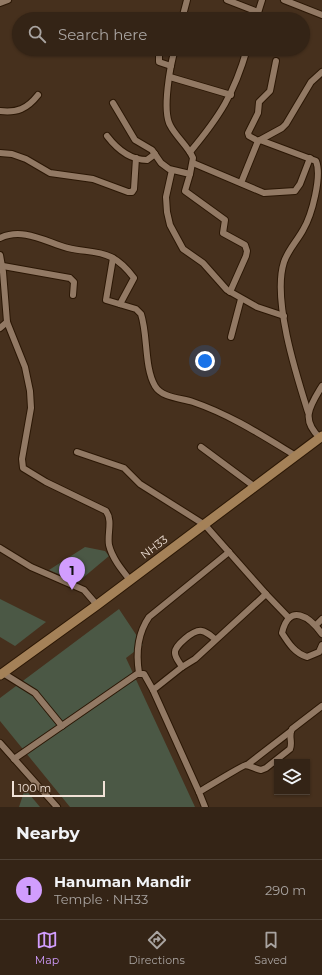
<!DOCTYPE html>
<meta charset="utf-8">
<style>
:root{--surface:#342416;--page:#3c2c1f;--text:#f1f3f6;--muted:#a9a4a1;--line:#4e4135;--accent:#d19dfe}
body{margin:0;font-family:Montserrat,sans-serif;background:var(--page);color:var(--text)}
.controls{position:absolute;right:12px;bottom:12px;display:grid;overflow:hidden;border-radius:0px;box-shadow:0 1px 3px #0004}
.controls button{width:36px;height:36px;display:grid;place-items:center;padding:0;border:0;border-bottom:1px solid var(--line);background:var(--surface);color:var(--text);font:20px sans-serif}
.scale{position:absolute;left:12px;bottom:10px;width:93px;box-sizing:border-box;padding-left:4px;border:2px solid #f1e2d7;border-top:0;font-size:11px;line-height:14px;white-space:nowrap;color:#f1e2d7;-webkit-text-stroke:3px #46301d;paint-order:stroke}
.you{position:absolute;left:205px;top:361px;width:14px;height:14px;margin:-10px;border:3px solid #fff;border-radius:50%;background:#1a73e8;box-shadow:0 0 0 6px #1a73e833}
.badge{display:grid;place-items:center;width:26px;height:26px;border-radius:50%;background:var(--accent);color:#111;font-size:13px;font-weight:700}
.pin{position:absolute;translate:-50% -33px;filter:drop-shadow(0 1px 2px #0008)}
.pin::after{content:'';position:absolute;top:21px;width:14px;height:12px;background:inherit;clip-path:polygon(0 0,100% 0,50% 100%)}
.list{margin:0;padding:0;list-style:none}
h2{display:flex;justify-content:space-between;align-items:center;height:52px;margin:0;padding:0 16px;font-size:17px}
h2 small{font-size:13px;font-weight:400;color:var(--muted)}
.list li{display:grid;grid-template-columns:26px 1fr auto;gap:12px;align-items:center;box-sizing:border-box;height:60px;padding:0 16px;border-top:1px solid var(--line)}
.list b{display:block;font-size:15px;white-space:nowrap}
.list p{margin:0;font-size:13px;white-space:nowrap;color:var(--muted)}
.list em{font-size:13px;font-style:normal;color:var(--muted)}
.icon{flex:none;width:22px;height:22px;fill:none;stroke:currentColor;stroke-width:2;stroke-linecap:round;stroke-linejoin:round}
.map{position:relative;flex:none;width:322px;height:807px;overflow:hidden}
.search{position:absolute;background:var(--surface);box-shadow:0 1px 3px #0004;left:12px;right:12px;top:12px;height:44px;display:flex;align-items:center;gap:10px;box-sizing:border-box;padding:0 14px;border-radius:22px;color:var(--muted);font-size:15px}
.sheet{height:112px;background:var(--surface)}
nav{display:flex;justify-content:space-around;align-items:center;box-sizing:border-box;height:56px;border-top:1px solid var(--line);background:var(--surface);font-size:11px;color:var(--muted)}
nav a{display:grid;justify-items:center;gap:2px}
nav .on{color:var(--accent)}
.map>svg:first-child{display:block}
.green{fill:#4b5845}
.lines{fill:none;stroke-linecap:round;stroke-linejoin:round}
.street-casing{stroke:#2b1705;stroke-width:8}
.secondary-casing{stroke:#2b1705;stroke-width:11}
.street{stroke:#927964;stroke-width:6}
.secondary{stroke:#a48158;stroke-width:9}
.labels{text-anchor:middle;stroke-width:4;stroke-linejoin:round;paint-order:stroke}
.street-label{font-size:11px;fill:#f1e2d7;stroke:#46301d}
</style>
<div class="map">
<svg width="322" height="807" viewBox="0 0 322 807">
<rect width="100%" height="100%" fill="#46301d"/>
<g class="green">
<polygon points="85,547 105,551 109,556 78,582 49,570"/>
<polygon points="0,599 46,622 15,646 0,637"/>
<polygon points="119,609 143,645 126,658 195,807 70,807 0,721 0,698"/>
<polygon points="25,789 40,807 19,807"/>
</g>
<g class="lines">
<g class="street-casing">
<g id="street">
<polyline points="227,0 258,12"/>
<polyline points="284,0 322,15"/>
<polyline points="0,3 8,0"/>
<polyline points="182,19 187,0"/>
<polyline points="256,19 262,0"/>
<polyline points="159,49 159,62 171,66"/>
<path d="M175,49C170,66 162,110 170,125C176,137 188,146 193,158L190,174"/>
<polyline points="170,77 231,95"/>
<polyline points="113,103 135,140 152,150 161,163 169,169 190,174 185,191 225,220 223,233 245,245 247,251 246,256 230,292"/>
<path d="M0,111C17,113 27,109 38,95"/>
<path d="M107,136C117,149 130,160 147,160L155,154"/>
<polyline points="260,140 282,128 286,124 311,82 322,72"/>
<path d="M258,141L260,140L316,161C322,176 312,215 303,230C297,241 288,250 284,262C272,299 296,374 308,412"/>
<path d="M190,152C220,116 234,94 247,49"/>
<polyline points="0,153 12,154 26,159 50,173 93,179 128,192 132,192 134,189 136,158"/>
<polyline points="193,163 264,193 295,191 300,184 310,158"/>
<polyline points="172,170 166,197 167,212 170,225 183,249 203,263 227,290 257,307 284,316"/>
<polyline points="241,183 258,141 249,136 248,133 258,113 259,102 270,91 276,61"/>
<path d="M0,238C23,227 46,242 68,248C83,252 97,250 111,257C119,261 128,270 134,278L120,304"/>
<path d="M0,255L3,272L7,322L25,367L30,391L31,408L22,459L23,468L46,482L106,511C113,521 107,534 109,545C112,558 122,570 130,580"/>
<path d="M113,258L106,300L136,309L141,314C148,335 144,367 155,386C162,398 181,398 193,402C231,415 263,436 296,456"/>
<polyline points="3,266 70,278 74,282 73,295"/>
<polyline points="0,328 7,322"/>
<polyline points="231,337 241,299"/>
<path d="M320,438C300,419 310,406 322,386"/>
<polyline points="201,447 255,487"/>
<polyline points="77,452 124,468 140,484 205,525 266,594"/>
<polyline points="0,548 31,567 84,590 97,605"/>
<polyline points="316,625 322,619"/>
<path d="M322,634C310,617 289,602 282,633C289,644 295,653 307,657L319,652L322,645"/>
<path d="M215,639C211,636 207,632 202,631C194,629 174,646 175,653C175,658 180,663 182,667L195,659L266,594L289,618"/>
<polyline points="182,667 153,690 199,792"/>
<polyline points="3,673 35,693 62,726"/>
<path d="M139,673C136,654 138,633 149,617L229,552"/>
<polyline points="0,743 57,807"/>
<polyline points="14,759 137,674 144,674 153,690"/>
<polyline points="247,765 291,731"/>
<path d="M205,807L199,792C206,788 243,765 246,765C251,766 256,769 261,770L266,768L290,749C293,742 288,736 292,729L322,706"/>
</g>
</g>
<g class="secondary-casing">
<polyline id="secondary" points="0,675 97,605 322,436"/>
</g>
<use href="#street" class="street"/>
<use href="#secondary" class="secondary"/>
</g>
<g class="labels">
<g class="street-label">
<text transform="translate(154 547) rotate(-37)" y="4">NH33</text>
</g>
</g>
</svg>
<div class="controls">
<button><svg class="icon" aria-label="layers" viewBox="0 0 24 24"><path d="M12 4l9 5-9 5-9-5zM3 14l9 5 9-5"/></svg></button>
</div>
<div class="scale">100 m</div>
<div class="you"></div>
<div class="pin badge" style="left:72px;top:590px">1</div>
<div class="search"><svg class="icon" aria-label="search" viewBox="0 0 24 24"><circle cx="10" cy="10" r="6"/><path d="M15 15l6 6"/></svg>Search here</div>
</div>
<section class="sheet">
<h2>Nearby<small></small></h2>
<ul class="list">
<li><span class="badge">1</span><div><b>Hanuman Mandir</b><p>Temple · NH33</p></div><em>290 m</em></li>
</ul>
</section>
<nav>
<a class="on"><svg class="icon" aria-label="map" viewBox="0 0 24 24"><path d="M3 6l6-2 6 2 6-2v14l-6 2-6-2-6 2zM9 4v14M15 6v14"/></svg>Map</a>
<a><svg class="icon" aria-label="directions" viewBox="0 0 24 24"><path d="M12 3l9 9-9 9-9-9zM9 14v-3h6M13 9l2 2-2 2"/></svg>Directions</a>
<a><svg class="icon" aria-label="saved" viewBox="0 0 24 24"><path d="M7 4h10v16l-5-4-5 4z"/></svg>Saved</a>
</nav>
